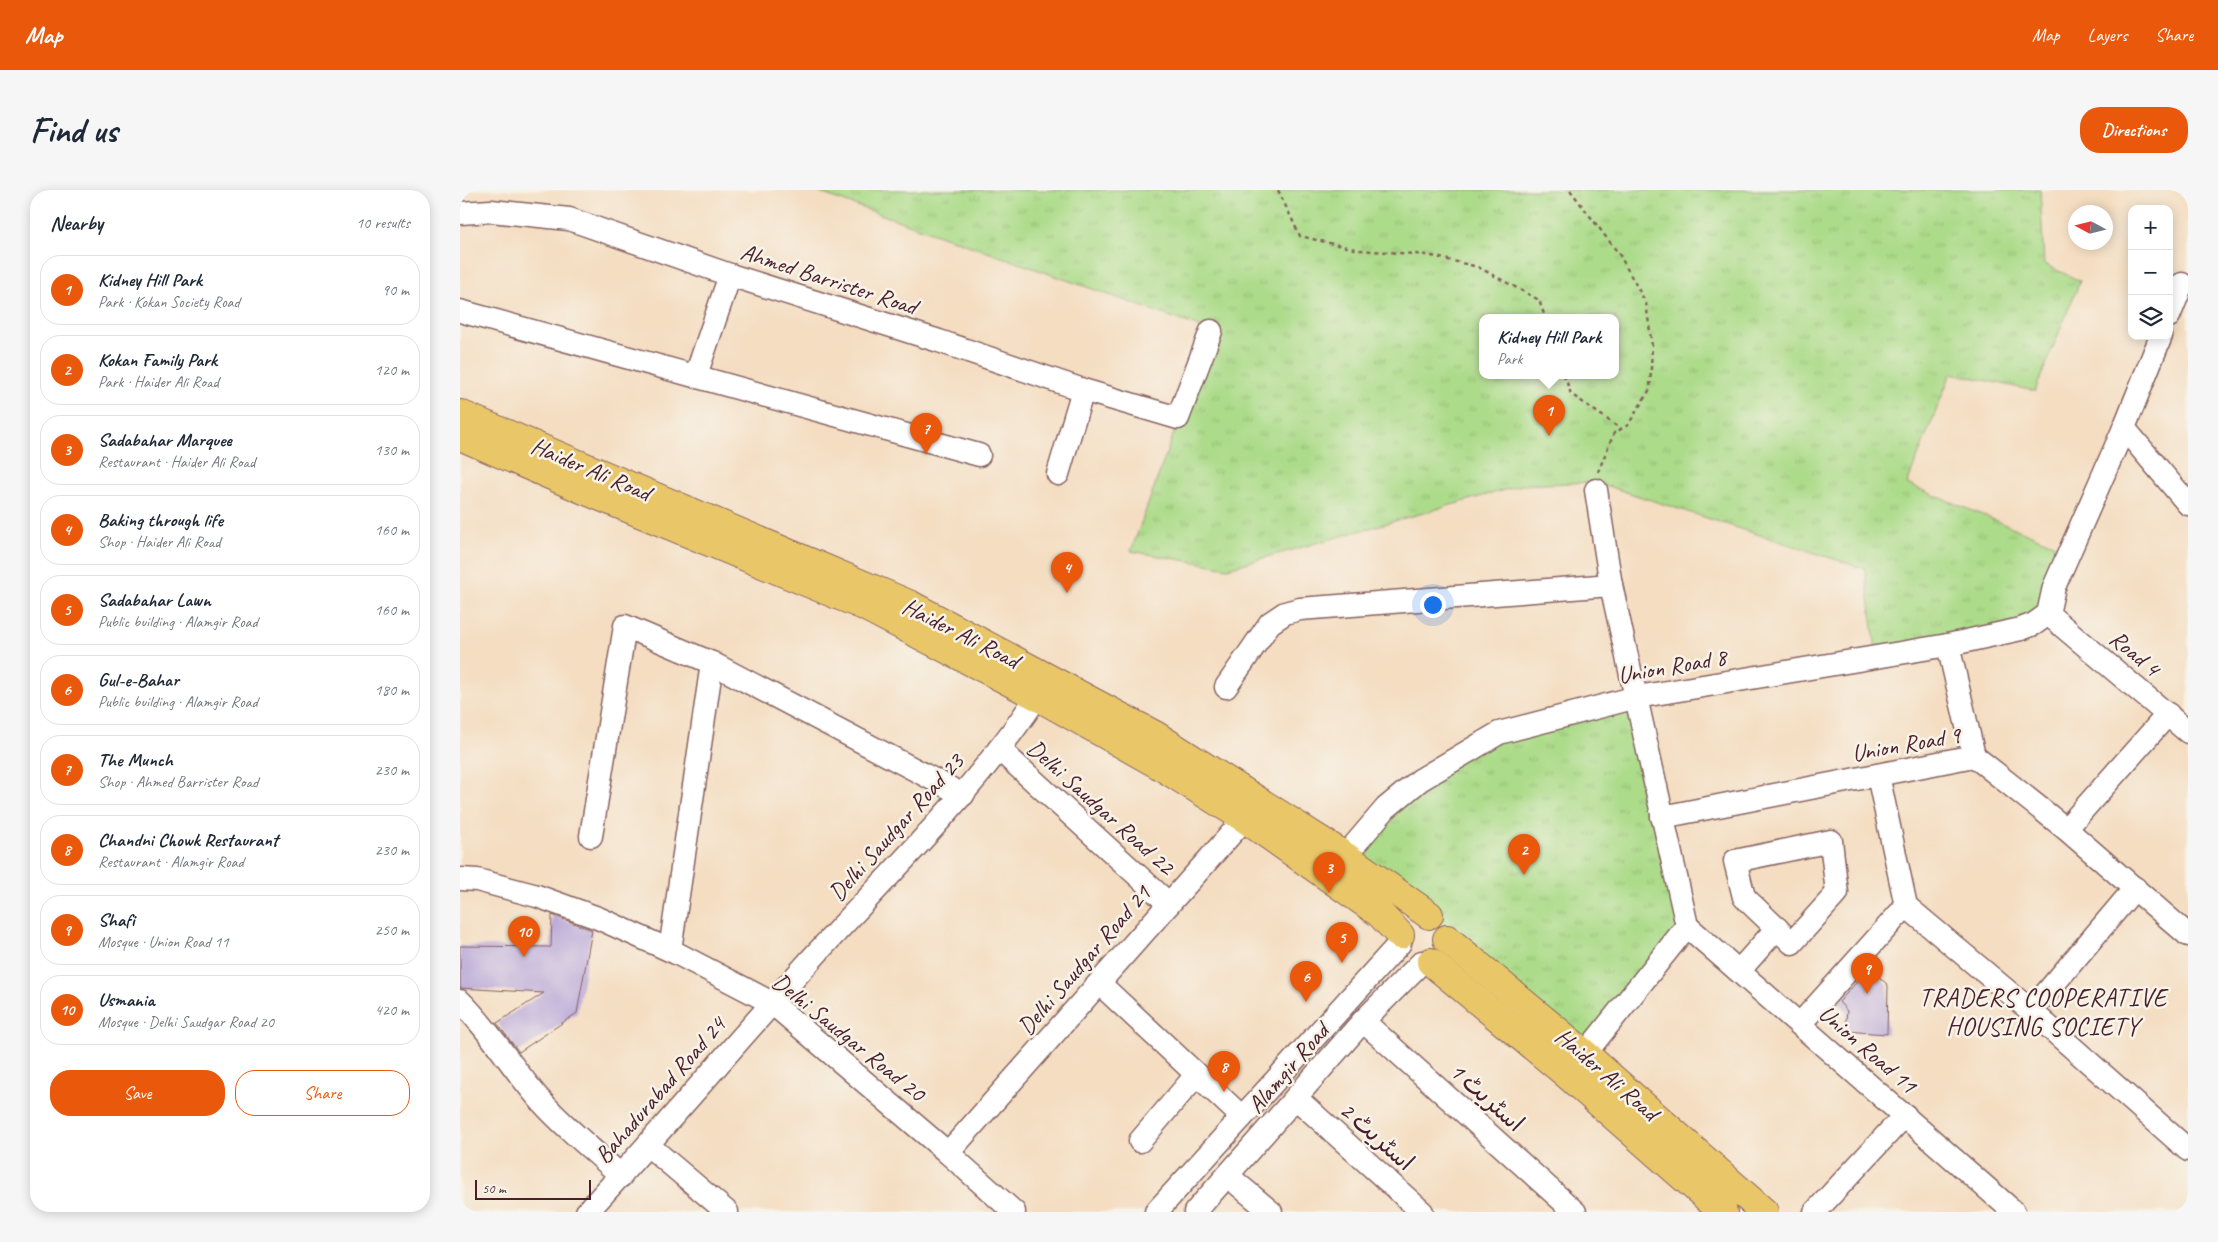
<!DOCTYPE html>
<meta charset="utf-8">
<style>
:root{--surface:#fff;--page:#f6f6f7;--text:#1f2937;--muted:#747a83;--line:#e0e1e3;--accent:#ea580c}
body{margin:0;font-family:Caveat,"Playpen Sans Arabic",sans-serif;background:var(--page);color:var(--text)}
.controls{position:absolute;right:15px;top:15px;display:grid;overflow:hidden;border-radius:10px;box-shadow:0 2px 12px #0003}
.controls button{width:45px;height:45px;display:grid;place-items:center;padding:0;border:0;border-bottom:1px solid var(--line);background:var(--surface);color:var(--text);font:25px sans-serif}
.compass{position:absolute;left:1608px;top:15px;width:45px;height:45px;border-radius:50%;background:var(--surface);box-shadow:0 2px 12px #0003;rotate:277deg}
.scale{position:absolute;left:15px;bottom:12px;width:116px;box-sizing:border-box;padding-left:5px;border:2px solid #4a1f2b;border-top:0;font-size:14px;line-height:18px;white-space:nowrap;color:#4a1f2b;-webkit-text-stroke:4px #f7f3e8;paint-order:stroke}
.you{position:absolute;left:972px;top:414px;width:18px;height:18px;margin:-12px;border:4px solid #fff;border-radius:50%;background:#1a73e8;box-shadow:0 0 0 8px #1a73e833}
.badge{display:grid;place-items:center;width:32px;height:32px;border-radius:50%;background:var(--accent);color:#fff;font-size:16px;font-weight:700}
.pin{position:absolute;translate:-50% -41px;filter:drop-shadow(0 1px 2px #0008)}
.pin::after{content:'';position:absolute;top:26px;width:18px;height:15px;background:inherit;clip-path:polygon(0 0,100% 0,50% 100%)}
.popup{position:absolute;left:1019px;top:124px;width:140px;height:65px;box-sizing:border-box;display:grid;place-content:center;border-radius:10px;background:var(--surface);filter:drop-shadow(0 1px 4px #0005);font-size:16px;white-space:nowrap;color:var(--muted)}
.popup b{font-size:19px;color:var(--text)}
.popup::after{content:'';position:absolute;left:50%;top:100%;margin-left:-10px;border:10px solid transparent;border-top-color:var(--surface)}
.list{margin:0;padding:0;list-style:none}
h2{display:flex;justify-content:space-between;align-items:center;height:65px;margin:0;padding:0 20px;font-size:21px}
h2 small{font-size:16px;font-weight:400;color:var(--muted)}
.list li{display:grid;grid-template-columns:32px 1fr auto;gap:15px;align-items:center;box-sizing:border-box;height:70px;margin:0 10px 10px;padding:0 10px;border:1px solid var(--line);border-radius:20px}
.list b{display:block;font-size:19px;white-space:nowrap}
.list p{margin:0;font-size:16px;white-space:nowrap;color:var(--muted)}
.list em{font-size:16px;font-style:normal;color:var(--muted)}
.actions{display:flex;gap:10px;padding:15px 20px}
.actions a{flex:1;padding:11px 0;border:1px solid var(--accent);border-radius:20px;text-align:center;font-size:18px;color:var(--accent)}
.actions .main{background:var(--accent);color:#fff}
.icon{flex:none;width:28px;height:28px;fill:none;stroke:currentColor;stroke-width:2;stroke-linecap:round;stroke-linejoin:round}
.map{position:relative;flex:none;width:1728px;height:1022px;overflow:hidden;border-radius:20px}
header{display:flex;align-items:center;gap:30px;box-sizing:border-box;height:70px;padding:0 25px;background:var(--accent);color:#fff}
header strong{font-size:24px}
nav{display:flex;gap:28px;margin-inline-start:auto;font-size:18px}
.intro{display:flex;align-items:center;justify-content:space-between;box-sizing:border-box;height:120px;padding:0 30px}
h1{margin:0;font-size:35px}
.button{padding:12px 22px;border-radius:20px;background:var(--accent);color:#fff;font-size:18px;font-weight:700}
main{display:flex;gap:30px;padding:0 30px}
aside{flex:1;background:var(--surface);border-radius:20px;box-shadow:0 2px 12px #0003}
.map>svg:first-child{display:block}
.grass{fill:url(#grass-tufts);stroke:#7b7d5a;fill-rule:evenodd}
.building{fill:#b6a3d7}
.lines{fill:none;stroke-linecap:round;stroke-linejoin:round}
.minor-casing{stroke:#866260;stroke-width:25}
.major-casing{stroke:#866260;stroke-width:30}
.path{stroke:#866260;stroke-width:2.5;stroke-dasharray:4 4;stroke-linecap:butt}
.minor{stroke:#fff;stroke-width:22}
.major{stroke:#e9c769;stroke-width:28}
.labels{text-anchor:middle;stroke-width:5;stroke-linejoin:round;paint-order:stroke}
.street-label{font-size:24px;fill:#4a1f2b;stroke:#f7f3e8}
.neighbourhood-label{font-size:25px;letter-spacing:1px;fill:#4a1f2b;stroke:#f7f3e8}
</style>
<header>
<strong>Map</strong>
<nav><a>Map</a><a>Layers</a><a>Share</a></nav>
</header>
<div class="intro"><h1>Find us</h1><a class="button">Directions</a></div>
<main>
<aside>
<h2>Nearby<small>10 results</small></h2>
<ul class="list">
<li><span class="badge">1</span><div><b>Kidney Hill Park</b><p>Park · Kokan Society Road</p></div><em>90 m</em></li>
<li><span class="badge">2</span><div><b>Kokan Family Park</b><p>Park · Haider Ali Road</p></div><em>120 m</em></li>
<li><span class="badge">3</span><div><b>Sadabahar Marquee</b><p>Restaurant · Haider Ali Road</p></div><em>130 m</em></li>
<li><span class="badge">4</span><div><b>Baking through life</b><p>Shop · Haider Ali Road</p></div><em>160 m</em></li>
<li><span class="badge">5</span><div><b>Sadabahar Lawn</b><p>Public building · Alamgir Road</p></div><em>160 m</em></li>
<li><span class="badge">6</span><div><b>Gul-e-Bahar</b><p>Public building · Alamgir Road</p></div><em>180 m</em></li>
<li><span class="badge">7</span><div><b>The Munch</b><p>Shop · Ahmed Barrister Road</p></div><em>230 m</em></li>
<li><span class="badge">8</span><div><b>Chandni Chowk Restaurant</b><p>Restaurant · Alamgir Road</p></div><em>230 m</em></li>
<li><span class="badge">9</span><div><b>Shafi</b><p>Mosque · Union Road 11</p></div><em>250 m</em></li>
<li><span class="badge">10</span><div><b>Usmania</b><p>Mosque · Delhi Saudgar Road 20</p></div><em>420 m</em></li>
</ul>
<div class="actions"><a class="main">Save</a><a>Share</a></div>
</aside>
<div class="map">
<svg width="1728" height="1022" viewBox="0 0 1728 1022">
<defs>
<pattern id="grass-tufts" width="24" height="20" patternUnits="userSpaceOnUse" patternTransform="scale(1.25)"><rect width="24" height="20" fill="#acdb89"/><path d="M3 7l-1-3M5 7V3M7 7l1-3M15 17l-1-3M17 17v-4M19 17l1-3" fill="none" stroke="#96bc76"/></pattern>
</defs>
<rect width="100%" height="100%" fill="#f7f3e8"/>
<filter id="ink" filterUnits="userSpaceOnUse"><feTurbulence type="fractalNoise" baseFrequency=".02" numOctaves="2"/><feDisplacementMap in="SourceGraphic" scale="10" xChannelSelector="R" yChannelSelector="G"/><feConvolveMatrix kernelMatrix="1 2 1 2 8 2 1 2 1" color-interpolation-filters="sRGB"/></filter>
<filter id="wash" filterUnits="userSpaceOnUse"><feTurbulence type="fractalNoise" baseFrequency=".0096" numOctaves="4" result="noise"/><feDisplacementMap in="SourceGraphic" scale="20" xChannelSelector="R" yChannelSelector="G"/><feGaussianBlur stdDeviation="1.12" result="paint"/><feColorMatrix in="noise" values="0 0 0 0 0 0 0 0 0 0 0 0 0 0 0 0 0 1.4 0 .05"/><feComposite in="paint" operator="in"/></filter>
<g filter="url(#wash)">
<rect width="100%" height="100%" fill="#f4ddc1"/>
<g class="grass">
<path d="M352,0H1580L1584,74L1620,91L1575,201L1491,183L1447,294L1610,361L1588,424L1417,467L1405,379L1135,292L1062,295L768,378L671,361L751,141ZM1023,127H1155V185H1023Z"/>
<polygon points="1177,507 1227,736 1125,864 940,705 885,666 926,618 1039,543"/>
</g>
<g id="blocks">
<g class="building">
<polygon points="92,725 132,740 117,823 59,862 37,833 84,803 0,798 0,756 91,757"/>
<polygon points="1409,778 1428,795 1427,844 1385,841 1387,821 1379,812"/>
</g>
</g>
</g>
<g filter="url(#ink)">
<use href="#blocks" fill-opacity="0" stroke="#866260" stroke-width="1"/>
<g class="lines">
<g class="minor-casing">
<g id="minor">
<polyline points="0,23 31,21 109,29 270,85 479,151 623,200 718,228 751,141"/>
<polyline points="0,121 519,265"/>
<polyline points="1709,126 1722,94"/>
<polyline points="236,185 270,85"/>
<polyline points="1664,238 1728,314"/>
<polyline points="598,284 623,200"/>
<polyline points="1136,300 1151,395 1227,736"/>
<polyline points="1588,424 1594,397 1664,238 1701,146"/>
<polyline points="1588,424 1728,542"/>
<polyline points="1488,455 1514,566"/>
<polyline points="766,497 810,433 825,423 840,419 1151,395"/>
<polyline points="539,559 709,714"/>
<polyline points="1202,627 1514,566 1606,639 1728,745"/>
<polyline points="1606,639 1708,524"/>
<polyline points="131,646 165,436 252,473 503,605"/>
<polygon points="1371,651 1377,703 1332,753 1284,707 1275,671"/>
<polyline points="885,666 926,618 960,590 1039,543 1177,507 1488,455 1561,439 1574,434 1588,424"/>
<polyline points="0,689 17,690 77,706 138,728 216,763 312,813 488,963 554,1022"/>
<polyline points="1446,716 1571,821 1728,960"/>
<polyline points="1227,736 1554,1022"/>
<polyline points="210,760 252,473"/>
<polyline points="1279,781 1317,738"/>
<polyline points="639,793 782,927"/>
<path d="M0,811C31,841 53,880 82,912C106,939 135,961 161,986"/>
<polyline points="1571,821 1675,698"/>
<polyline points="903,831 1115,1022"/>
<polyline points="1340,834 1446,716 1418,585"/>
<polyline points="1112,876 1125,864 1227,736"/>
<polyline points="837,909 962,1022"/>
<polyline points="680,951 737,884"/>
<polyline points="189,956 267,1022"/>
<polyline points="488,963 796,616"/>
<polyline points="768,986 811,1022"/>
<path d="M127,1022C205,937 279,849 356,764C436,677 522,593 586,493"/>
<polyline points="696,1022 940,753"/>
<polyline points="735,1022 903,831 962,772"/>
<polyline points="1355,1022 1445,925"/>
</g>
</g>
<g class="major-casing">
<g id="major">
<polyline points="0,224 451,415 695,545 885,666 969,725"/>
<polyline points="0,246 124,300 404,416 577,506 699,575 784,628 919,723 940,745"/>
<polyline points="987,749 1125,864 1304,1022"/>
<polyline points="971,772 1105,883 1263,1022"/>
</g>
</g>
<g class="path">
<polyline points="818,0 840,46 899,60 968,65 1018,77 1079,110 1085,127"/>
<polyline points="1110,0 1159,64 1186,113 1192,156 1190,199 1168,235 1154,243 1138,282"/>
<polyline points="1104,185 1111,204 1161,239"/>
</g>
<use href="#minor" class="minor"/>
<use href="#major" class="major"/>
</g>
</g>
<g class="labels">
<g class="street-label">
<text transform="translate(369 89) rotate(18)" y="8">Ahmed Barrister Road</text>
<text transform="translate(131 279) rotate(23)" y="8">Haider Ali Road</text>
<text transform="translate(501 443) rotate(27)" y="8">Haider Ali Road</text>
<text transform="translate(1675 463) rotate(40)" y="8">Road 4</text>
<text transform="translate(1212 476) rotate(-10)" y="8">Union Road 8</text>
<text transform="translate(1446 554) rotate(-10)" y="8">Union Road 9</text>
<text transform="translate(641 617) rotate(42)" y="8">Delhi Saudgar Road 22</text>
<text transform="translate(436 637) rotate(-48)" y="8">Delhi Saudgar Road 23</text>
<text transform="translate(624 770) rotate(-49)" y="8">Delhi Saudgar Road 21</text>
<text transform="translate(389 847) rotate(39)" y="8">Delhi Saudgar Road 20</text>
<text transform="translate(1408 859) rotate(41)" y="8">Union Road 11</text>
<text transform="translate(828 878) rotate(-49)" y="8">Alamgir Road</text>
<text transform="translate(1147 884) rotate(41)" y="8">Haider Ali Road</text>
<text transform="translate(200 900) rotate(-49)" y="8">Bahadurabad Road 24</text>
<text transform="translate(1027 907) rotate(42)" y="8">اسٹریٹ 1</text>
<text transform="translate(917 946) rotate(42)" y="8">اسٹریٹ 2</text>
</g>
<g class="neighbourhood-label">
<text x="1583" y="816">TRADERS COOPERATIVE<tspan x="1583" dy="29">HOUSING SOCIETY</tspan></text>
</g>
</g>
</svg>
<div class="controls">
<button>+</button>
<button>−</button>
<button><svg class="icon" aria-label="layers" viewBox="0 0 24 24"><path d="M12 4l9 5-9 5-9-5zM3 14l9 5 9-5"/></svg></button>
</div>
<svg class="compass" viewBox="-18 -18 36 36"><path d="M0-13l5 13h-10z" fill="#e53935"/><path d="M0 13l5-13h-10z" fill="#747a83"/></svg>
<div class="scale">50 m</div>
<div class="you"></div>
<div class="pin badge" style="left:1089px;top:246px">1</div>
<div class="popup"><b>Kidney Hill Park</b>Park</div>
<div class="pin badge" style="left:1064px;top:685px">2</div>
<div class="pin badge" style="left:869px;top:703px">3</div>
<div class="pin badge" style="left:607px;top:403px">4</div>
<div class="pin badge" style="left:882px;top:773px">5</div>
<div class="pin badge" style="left:846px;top:812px">6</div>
<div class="pin badge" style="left:466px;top:264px">7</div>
<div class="pin badge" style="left:764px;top:902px">8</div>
<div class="pin badge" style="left:1407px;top:804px">9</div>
<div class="pin badge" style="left:64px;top:767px">10</div>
</div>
</main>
